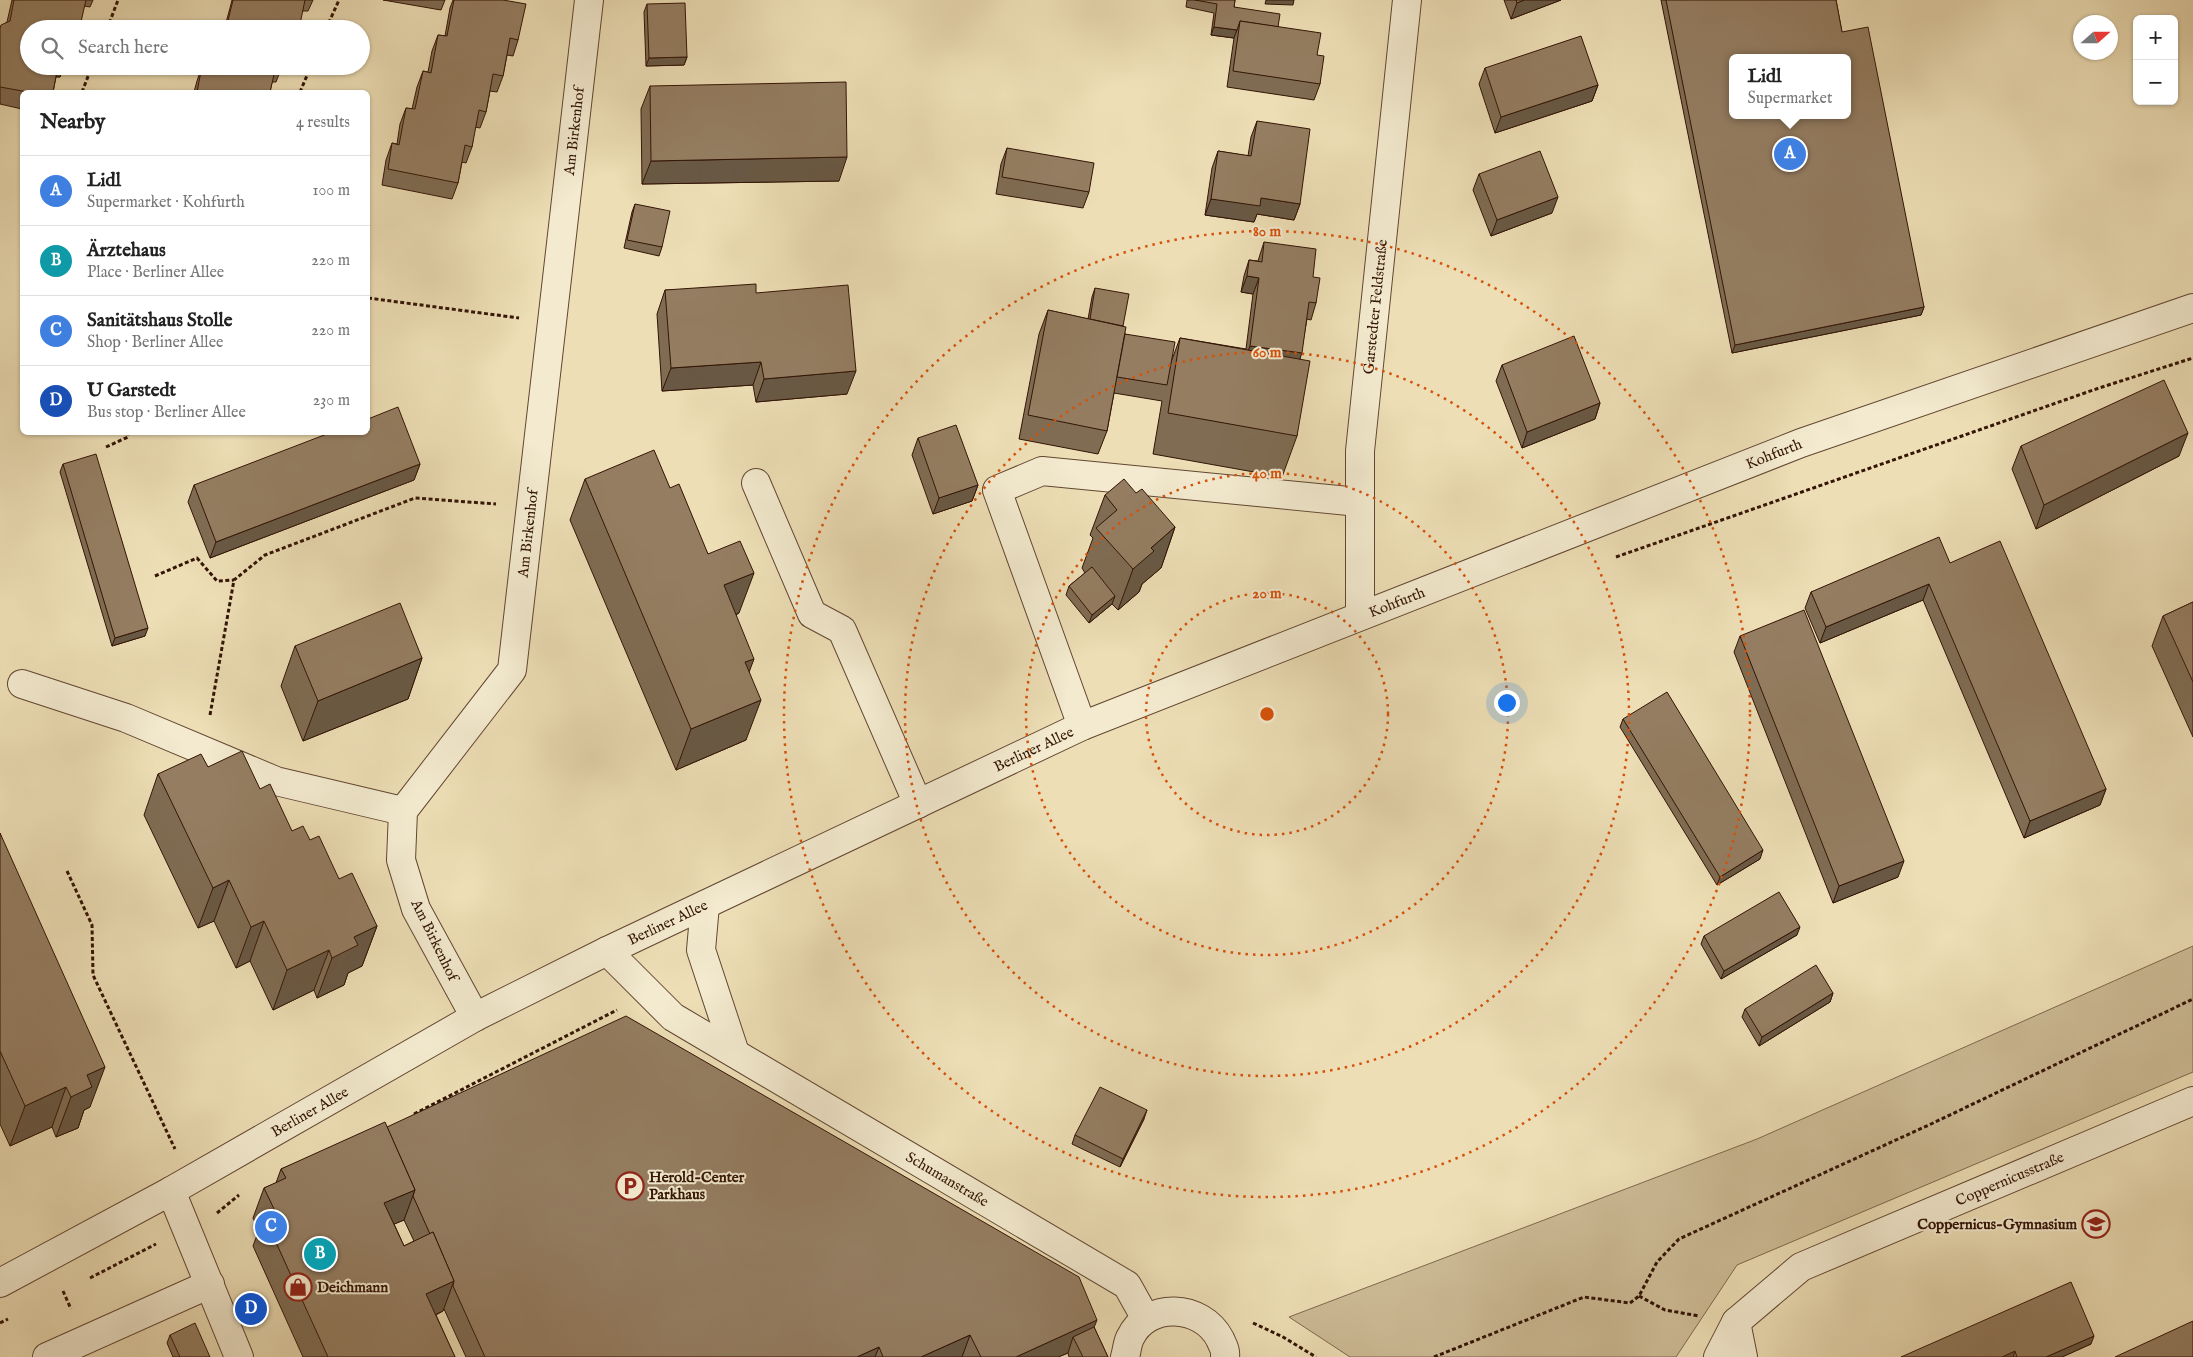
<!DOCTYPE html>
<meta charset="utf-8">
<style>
:root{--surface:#fff;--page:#f6f6f6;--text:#222;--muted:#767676;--line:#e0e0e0;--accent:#0b8043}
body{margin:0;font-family:"IM FELL English",serif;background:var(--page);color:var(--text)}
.controls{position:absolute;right:15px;top:15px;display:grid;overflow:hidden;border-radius:8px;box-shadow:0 1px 4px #0004}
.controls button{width:45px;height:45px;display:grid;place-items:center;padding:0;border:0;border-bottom:1px solid var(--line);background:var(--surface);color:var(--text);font:25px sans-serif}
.compass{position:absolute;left:2073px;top:15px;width:45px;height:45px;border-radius:50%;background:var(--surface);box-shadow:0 1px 4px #0004;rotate:69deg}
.you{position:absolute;left:1506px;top:702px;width:18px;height:18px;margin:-12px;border:4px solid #fff;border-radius:50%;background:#1a73e8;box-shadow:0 0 0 8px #1a73e833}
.badge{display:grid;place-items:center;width:32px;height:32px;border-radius:50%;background:var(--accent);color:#fff;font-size:16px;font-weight:700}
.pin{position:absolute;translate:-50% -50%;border:2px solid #fff;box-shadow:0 1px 5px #0006}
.popup{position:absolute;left:1729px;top:54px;width:122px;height:65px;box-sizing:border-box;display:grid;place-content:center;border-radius:8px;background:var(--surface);filter:drop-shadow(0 1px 4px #0005);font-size:16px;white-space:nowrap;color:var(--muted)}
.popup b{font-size:19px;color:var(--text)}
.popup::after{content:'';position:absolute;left:50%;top:100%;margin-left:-10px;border:10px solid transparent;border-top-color:var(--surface)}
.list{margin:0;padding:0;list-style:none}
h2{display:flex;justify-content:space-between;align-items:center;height:65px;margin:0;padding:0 20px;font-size:21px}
h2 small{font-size:16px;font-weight:400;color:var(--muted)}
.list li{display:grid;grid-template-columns:32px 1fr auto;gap:15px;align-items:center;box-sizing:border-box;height:70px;padding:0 20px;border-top:1px solid var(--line)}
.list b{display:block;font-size:19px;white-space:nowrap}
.list p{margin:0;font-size:16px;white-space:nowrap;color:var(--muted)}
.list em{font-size:16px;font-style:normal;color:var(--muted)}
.icon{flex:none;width:28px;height:28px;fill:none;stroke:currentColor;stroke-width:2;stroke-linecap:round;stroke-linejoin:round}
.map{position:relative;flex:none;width:2193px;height:1357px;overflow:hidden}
.search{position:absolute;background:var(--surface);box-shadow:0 1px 4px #0004;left:20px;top:20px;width:350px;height:55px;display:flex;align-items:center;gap:12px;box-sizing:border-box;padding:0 18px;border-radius:28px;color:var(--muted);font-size:19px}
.panel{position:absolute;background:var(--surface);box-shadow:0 1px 4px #0004;left:20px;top:90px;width:350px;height:345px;border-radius:8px}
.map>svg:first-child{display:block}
.green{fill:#cdbc97;stroke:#80684e}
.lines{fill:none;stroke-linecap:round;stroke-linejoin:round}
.minor-casing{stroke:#624631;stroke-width:30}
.path{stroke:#331405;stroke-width:3;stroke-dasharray:4 2.5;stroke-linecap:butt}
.minor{stroke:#f3eacf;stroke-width:28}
.wall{fill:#7f6c53;stroke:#331405;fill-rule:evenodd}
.shaded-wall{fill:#685844;stroke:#331405}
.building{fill:#947d61;stroke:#331405;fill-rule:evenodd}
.ring{fill:none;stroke:#d6520b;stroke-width:2.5;stroke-dasharray:2.5 5}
.labels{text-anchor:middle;stroke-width:4;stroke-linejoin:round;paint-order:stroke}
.street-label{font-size:15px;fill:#331405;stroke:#f3eacf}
.poi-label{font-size:15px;font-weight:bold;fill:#331405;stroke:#f3eacf;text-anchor:start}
.centre{fill:#d6520b;stroke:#f3eacf;stroke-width:2.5}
.ring-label{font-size:15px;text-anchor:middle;font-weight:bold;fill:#d6520b;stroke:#f3eacf;stroke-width:4;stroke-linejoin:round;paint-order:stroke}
</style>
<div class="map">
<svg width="2193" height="1357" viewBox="0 0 2193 1357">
<rect width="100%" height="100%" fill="#eddeb5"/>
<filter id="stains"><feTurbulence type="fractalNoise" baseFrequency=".004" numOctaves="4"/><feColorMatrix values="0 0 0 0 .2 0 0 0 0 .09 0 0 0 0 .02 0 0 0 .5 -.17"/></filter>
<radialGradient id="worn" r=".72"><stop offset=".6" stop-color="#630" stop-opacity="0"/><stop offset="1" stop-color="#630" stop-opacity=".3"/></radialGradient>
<polygon class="green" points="2193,946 2193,1072 1737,1265 1676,1357 1350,1357 1289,1317 1757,1139"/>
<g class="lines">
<g class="minor-casing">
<g id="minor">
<polyline points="756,483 812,614 842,630 918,804"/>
<path id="s1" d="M1360,615V451L1407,0"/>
<polyline points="22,684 126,718 276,781 403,811"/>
<polyline points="1082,726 997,490 1042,471 1359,502"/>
<polyline points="705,905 701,950 735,1053"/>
<path id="s2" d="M607,951L673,1017L1127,1285L1146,1319"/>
<path id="s3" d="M475,1017L416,909L401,860L403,811L512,670L589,0"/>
<polyline points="171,1191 239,1357"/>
<path id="s4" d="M0,1283L171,1191L475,1017L607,951L1082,726L1801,443L2193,308"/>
<polyline points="1736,1322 1743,1357"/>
<polyline points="47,1357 210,1284"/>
<path d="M1125,1357C1127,1351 1127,1344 1130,1338C1147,1301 1202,1304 1220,1339C1223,1346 1226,1350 1225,1357"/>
<path id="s5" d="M1718,1357L1736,1322L1801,1267L2193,1101"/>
</g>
</g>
<g class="path">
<polyline points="107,29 118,0"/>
<polyline points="326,29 339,0"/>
<polyline points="82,92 92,66"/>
<polyline points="300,92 311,66"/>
<polyline points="368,298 519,318"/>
<polyline points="106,447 128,437 128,432"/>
<polyline points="1616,557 2099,388 2193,358"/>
<polyline points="155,576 197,558 217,581 234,580"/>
<polyline points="210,715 234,580 265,555 415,498 496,504"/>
<polyline points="67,871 92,925 93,975 175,1149"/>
<polyline points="414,1114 617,1010"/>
<polyline points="217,1213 239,1195"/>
<polyline points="90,1278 156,1244"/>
<polyline points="63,1291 71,1309"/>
<polyline points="1639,1296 1665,1310 1699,1316"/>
<polyline points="0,1323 8,1319"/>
<polyline points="1253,1323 1283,1337 1316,1357"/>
<polyline points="1434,1357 1584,1297 1630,1303 1639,1296 1657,1262 1679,1239 1931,1124 2193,999"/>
</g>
<use href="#minor" class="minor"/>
</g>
<g class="wall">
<polygon points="12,0 93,0 90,7 84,6 79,29 29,29 29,66 64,66 60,77 56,77 53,92 22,92 22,109 0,104 0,27 7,22"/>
<polygon points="232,0 313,0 308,11 303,11 225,26 230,8"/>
<polygon points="383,0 445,0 441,10"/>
<polygon points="453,0 503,0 518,40 513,56 507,55 503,76 497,92 490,91 486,112 480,128 475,127 472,147 466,163 462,162 458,183 452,199 382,185 386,160 392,143 397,144 400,124 406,108 412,109 417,87 423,71 428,72 432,51 438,35 445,36 450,8"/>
<polygon points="1187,0 1235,0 1234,7 1278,27 1317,55 1320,84 1314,100 1227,87 1234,38 1211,35 1214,13 1186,7"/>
<polygon points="1504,0 1561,0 1511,19"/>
<polygon points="1661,0 1836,0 1842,32 1924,307 1921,315 1732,353"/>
<polygon points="647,4 687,57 684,65 646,66 644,12"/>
<polygon points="202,66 282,66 276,82 272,82 270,92 194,92 197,81"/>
<polygon points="1485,68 1598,85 1592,101 1495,133 1479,84"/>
<polygon points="650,86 839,181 642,184 641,109"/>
<polygon points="1257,121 1300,204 1294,220 1257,214 1254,222 1205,215 1212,168 1218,151 1248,156 1251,137"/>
<polygon points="1007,148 1089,192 1083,208 996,194 1001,164"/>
<polygon points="1479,174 1552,213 1491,236 1473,190"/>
<polygon points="635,204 662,247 659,256 624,248 632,212"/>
<polygon points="1264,242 1313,277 1316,303 1311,320 1307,319 1300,359 1297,436 1282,477 1153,454 1162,401 1114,393 1107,431 1098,454 1019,439 1039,334 1048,310 1088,319 1092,297 1095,288 1123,326 1125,334 1171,362 1180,338 1246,349 1253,294 1241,292 1244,276 1249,260 1258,261"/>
<polygon points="665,290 756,293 847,394 756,402 753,385 662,391 657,314"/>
<polygon points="1502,365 1600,403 1595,419 1522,448 1496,381"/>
<polygon points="918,438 978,485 972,501 933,514 912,455"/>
<polygon points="2021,446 2179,456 2036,529 2012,469"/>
<polygon points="63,464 145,636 112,646 60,472"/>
<polygon points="420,464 414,480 210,558 188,502 194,485"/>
<polygon points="585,479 670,488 708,554 739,613 736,615 749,673 746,740 676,770 570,520"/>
<polygon points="1136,493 1175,527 1161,568 1142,584 1139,592 1118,610 1112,604 1089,623 1066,595 1069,586 1085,573 1082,568 1093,538 1090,535 1105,495"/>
<polygon points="1950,563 2106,789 2100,805 2024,838 1923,600 1820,643 1805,608 1811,592"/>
<polygon points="2193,602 2193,737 2152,646 2163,616"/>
<polygon points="1740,636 1898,877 1833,903 1734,652"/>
<polygon points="295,646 422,658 408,699 303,741 281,686"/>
<polygon points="1623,719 1760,859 1717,885 1620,727"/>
<polygon points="208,767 260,789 292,831 310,840 339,879 377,926 362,966 348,973 344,985 317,998 314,990 273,1010 250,961 236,968 214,921 198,928 144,815 158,774"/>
<polygon points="0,833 90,1107 84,1110 78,1128 56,1137 52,1127 10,1146 0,1124"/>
<polygon points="1797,935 1721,979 1701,944 1704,936"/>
<polygon points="1833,993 1830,1002 1759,1046 1742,1017 1745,1009"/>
<polygon points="1144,1119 1120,1167 1072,1144 1075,1135"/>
<path d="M387,1127L1094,1327L1108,1357H1069L1068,1353L1058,1357H466L444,1309L443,1311L436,1315L455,1357H303L253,1246L259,1230L253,1218L264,1188L276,1183L281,1169ZM404,1220L414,1241L404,1246L394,1224Z"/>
<polygon points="170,1335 210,1357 173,1357 167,1343"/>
<polygon points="2091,1344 2062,1357 1901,1357"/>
</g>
<g class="shaded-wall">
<polygon points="1266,0 1294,0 1293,5 1265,4"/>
<polygon points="1524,0 1561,0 1511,19 1517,3"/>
<polygon points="1214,27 1237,30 1234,38 1211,35"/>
<polygon points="687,57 684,65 646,66 649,58"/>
<polygon points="57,66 64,66 60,77 54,76"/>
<polygon points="1598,85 1592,101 1495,133 1501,117"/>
<polygon points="847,157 839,181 642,184 651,161"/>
<polygon points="1558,197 1552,213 1491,236 1497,220"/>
<polygon points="1261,198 1300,204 1294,220 1257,214 1254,222 1205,215 1211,199"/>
<polygon points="1247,276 1259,278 1253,294 1241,292"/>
<polygon points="1924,307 1921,315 1732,353 1735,345"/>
<polygon points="1250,346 1302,353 1296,369 1244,362"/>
<polygon points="761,362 753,385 662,391 671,368"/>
<polygon points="856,371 847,394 756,402 764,379"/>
<polygon points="1600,403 1595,419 1522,448 1527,432"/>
<polygon points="2188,433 2179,456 2036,529 2044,505"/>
<polygon points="420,464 414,480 210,558 216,542"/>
<polygon points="978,485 972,501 933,514 939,498"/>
<polygon points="1175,527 1161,568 1142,584 1139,592 1118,610 1133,569 1151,548"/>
<polygon points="754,573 739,613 709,626 724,585"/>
<polygon points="1929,584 1923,600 1820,643 1826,627"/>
<polygon points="1115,596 1112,604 1089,623 1092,615"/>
<polygon points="148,628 145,636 112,646 115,638"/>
<polygon points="422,658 408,699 303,741 318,701"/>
<polygon points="754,659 739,699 745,662"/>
<polygon points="761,700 746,740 676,770 691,729"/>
<polygon points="2106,789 2100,805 2024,838 2030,821"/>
<polygon points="1763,850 1760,859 1717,885 1720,877"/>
<polygon points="1904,861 1898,877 1833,903 1839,886"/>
<polygon points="229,880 214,921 198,928 213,888"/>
<polygon points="264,921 250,961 236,968 251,927"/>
<polygon points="377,926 362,966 348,973 344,985 317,998 332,958 354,937"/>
<polygon points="1800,927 1797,935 1721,979 1724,971"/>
<polygon points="329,950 314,990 273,1010 287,970"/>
<polygon points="1833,993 1830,1002 1759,1046 1762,1037"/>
<polygon points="105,1067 90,1107 84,1110 78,1128 56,1137 71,1097 87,1075"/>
<polygon points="66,1087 52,1127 10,1146 25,1106"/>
<polygon points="1147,1110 1144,1119 1120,1167 1123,1159"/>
<polygon points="415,1190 404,1220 373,1233 384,1203"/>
<polygon points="454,1281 443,1311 415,1324 426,1294"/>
<polygon points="1097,1320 1088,1343 1073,1337 1068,1353 1058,1357 1016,1357"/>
<polygon points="970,1335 962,1357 921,1357"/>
<polygon points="2094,1336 2091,1344 2062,1357 2046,1357"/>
<polygon points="879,1347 875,1357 857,1357"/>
<polygon points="2015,1351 2013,1357 2002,1357"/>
</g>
<g class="building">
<polygon points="14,0 86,0 80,26 73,25 72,29 29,29 29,66 58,66 53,92 28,92 0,87 0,28 1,25 10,21"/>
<polygon points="233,0 305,0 299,29 219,29 227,25"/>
<polygon points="454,0 503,0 526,4 518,40 510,38 503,76 493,74 486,112 479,110 472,147 465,145 458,183 388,169 392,143 399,145 406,108 415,109 423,71 431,73 438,35 447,36"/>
<polygon points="1195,0 1235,0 1234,7 1280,14 1278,27 1240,21 1237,30 1214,27 1217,4"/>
<polygon points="1516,0 1524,0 1517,3"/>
<path d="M1666,0H1836L1842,32L1868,27L1924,307L1735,345ZM1732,58H1848V115H1732Z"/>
<polygon points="685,3 687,57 649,58 647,4"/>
<polygon points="1240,21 1321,33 1317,55 1324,56 1320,84 1233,71"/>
<polygon points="1581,36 1598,85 1501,117 1485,68"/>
<polygon points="202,66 276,66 270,92 197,92"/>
<polygon points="846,82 847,157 651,161 650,86"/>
<polygon points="1257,121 1310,129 1300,204 1261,198 1260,206 1211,199 1218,151 1251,156"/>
<polygon points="1007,148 1094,163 1089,192 1002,177"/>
<polygon points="1540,151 1558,197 1497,220 1479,174"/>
<polygon points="635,204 670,211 662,247 627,240"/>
<polygon points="1264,242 1316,249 1313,277 1320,278 1316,303 1309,302 1302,353 1250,346 1259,278 1247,276 1249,260 1262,262"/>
<polygon points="756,284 756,293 848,285 856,371 764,379 761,362 671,368 665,290"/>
<polygon points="1095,288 1129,294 1123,326 1090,319"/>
<polygon points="1048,310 1126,327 1107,431 1028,415"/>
<polygon points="1125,334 1175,342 1167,385 1117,377"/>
<polygon points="1574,336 1600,403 1527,432 1502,365"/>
<polygon points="1180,338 1310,361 1297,436 1168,413"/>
<polygon points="2164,380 2188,433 2044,505 2021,446"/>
<polygon points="398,407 420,464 216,542 194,485 332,432 368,432 368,419"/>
<polygon points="956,425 978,485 939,498 918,438"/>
<polygon points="654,450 670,488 679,484 708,554 740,541 754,573 724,585 754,659 745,662 761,700 691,729 585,479"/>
<polygon points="96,454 148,628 115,638 63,464"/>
<polygon points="1124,479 1136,493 1142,489 1175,527 1151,548 1154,551 1133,569 1096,528 1117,510 1105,495"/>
<polygon points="1939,537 1950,563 2000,541 2106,789 2030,821 1929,584 1826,627 1811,592"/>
<polygon points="1092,567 1115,596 1092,615 1069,586"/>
<polygon points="2193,602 2193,682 2163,616"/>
<polygon points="400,603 422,658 318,701 295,646"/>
<polygon points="1804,610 1904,861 1839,886 1740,636"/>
<polygon points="1667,692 1763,850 1720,877 1623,719"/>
<polygon points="242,751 260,789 270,784 292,831 303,826 310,840 319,836 339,879 352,873 377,926 354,937 358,945 332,958 329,950 287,970 264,921 251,927 229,880 213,888 158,774 201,754 208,767"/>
<polygon points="0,833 105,1067 87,1075 92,1087 71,1097 66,1087 25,1106 0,1051"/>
<polygon points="1779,892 1800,927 1724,971 1704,936"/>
<polygon points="1816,965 1833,993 1762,1037 1745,1009"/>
<polygon points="626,1016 1079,1277 1097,1320 1016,1357 981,1357 970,1335 921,1357 883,1357 879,1347 857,1357 485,1357 453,1286 454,1281 433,1232 430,1234 413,1196 415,1190 387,1127"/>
<polygon points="1100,1087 1147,1110 1123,1159 1075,1135"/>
<polygon points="385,1122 415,1190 384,1203 404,1246 433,1232 454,1281 426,1294 455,1357 328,1357 264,1216 275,1211 264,1188 286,1178 281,1169"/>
<polygon points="2071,1282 2094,1336 2046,1357 2017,1357 2015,1351 2002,1357 1901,1357"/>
<polygon points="2193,1321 2193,1357 2115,1357"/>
<polygon points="195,1323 210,1357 180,1357 170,1335"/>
<polygon points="1094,1327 1108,1357 1083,1357 1073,1337"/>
</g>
<g class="ring">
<circle cx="1267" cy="714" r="121"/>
<circle cx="1267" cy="714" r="241"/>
<circle cx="1267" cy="714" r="362"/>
<circle cx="1267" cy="714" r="483"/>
</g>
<defs>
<g id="parking-ring" transform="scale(1.4375)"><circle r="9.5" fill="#f3eacf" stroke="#8f2418" stroke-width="1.5"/><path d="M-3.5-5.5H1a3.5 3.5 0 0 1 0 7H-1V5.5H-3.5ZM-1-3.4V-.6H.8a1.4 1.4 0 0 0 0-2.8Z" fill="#8f2418"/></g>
<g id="school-ring" transform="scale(1.4375)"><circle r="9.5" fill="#f3eacf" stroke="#8f2418" stroke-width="1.5"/><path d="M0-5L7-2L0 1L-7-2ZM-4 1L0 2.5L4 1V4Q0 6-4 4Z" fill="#8f2418"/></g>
<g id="shop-ring" transform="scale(1.4375)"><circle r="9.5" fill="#f3eacf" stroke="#8f2418" stroke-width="1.5"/><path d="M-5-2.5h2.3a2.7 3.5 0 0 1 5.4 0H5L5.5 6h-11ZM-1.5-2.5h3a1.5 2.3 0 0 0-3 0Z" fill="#8f2418"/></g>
</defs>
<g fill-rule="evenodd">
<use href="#parking-ring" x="630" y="1186"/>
<use href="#school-ring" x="2096" y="1224"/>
<use href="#shop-ring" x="298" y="1287"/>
</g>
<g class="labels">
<g class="street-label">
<text dy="5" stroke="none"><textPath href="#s3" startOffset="944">Am Birkenhof</textPath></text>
<text dy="5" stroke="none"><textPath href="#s1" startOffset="309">Garstedter Feldstraße</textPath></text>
<text dy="5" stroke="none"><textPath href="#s4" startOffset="1961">Kohfurth</textPath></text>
<text dy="5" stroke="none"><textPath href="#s3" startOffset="539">Am Birkenhof</textPath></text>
<text dy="5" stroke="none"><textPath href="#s4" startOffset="1556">Kohfurth</textPath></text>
<text dy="5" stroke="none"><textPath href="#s4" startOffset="1164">Berliner Allee</textPath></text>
<text dy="5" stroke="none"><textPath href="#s4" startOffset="759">Berliner Allee</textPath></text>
<text transform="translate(435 940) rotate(64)" y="5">Am Birkenhof</text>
<text dy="5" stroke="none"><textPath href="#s4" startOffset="354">Berliner Allee</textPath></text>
<text dy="5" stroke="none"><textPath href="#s2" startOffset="412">Schumanstraße</textPath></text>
<text dy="5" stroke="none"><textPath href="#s5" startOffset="351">Coppernicusstraße</textPath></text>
</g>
<g class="poi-label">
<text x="649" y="1182">Herold-Center<tspan x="649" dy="17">Parkhaus</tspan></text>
<text x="2077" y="1229" text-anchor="end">Coppernicus-Gymnasium</text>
<text x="317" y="1292">Deichmann</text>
</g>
</g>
<circle cx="1267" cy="714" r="8" class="centre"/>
<g class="ring-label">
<text x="1267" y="236">80 m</text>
<text x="1267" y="357">60 m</text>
<text x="1267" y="478">40 m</text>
<text x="1267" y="598">20 m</text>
</g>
<rect width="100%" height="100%" filter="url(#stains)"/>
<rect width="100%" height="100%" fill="url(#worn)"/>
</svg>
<div class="controls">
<button>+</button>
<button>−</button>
</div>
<svg class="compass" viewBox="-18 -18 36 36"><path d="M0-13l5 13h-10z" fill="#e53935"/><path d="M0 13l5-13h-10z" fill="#767676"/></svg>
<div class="you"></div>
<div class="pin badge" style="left:1790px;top:154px;background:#3f7fe0">A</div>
<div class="popup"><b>Lidl</b>Supermarket</div>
<div class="pin badge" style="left:320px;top:1254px;background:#0f9aa8">B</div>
<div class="pin badge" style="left:271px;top:1227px;background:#3f7fe0">C</div>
<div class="pin badge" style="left:251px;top:1309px;background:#1a4fb4">D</div>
<div class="search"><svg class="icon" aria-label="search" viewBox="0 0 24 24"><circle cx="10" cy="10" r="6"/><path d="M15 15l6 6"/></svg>Search here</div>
<section class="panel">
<h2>Nearby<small>4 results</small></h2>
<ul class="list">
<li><span class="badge" style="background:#3f7fe0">A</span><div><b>Lidl</b><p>Supermarket · Kohfurth</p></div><em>100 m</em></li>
<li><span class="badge" style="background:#0f9aa8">B</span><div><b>Ärztehaus</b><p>Place · Berliner Allee</p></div><em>220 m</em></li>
<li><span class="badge" style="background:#3f7fe0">C</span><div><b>Sanitätshaus Stolle</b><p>Shop · Berliner Allee</p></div><em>220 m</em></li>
<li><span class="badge" style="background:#1a4fb4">D</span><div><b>U Garstedt</b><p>Bus stop · Berliner Allee</p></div><em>230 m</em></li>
</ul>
</section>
</div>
